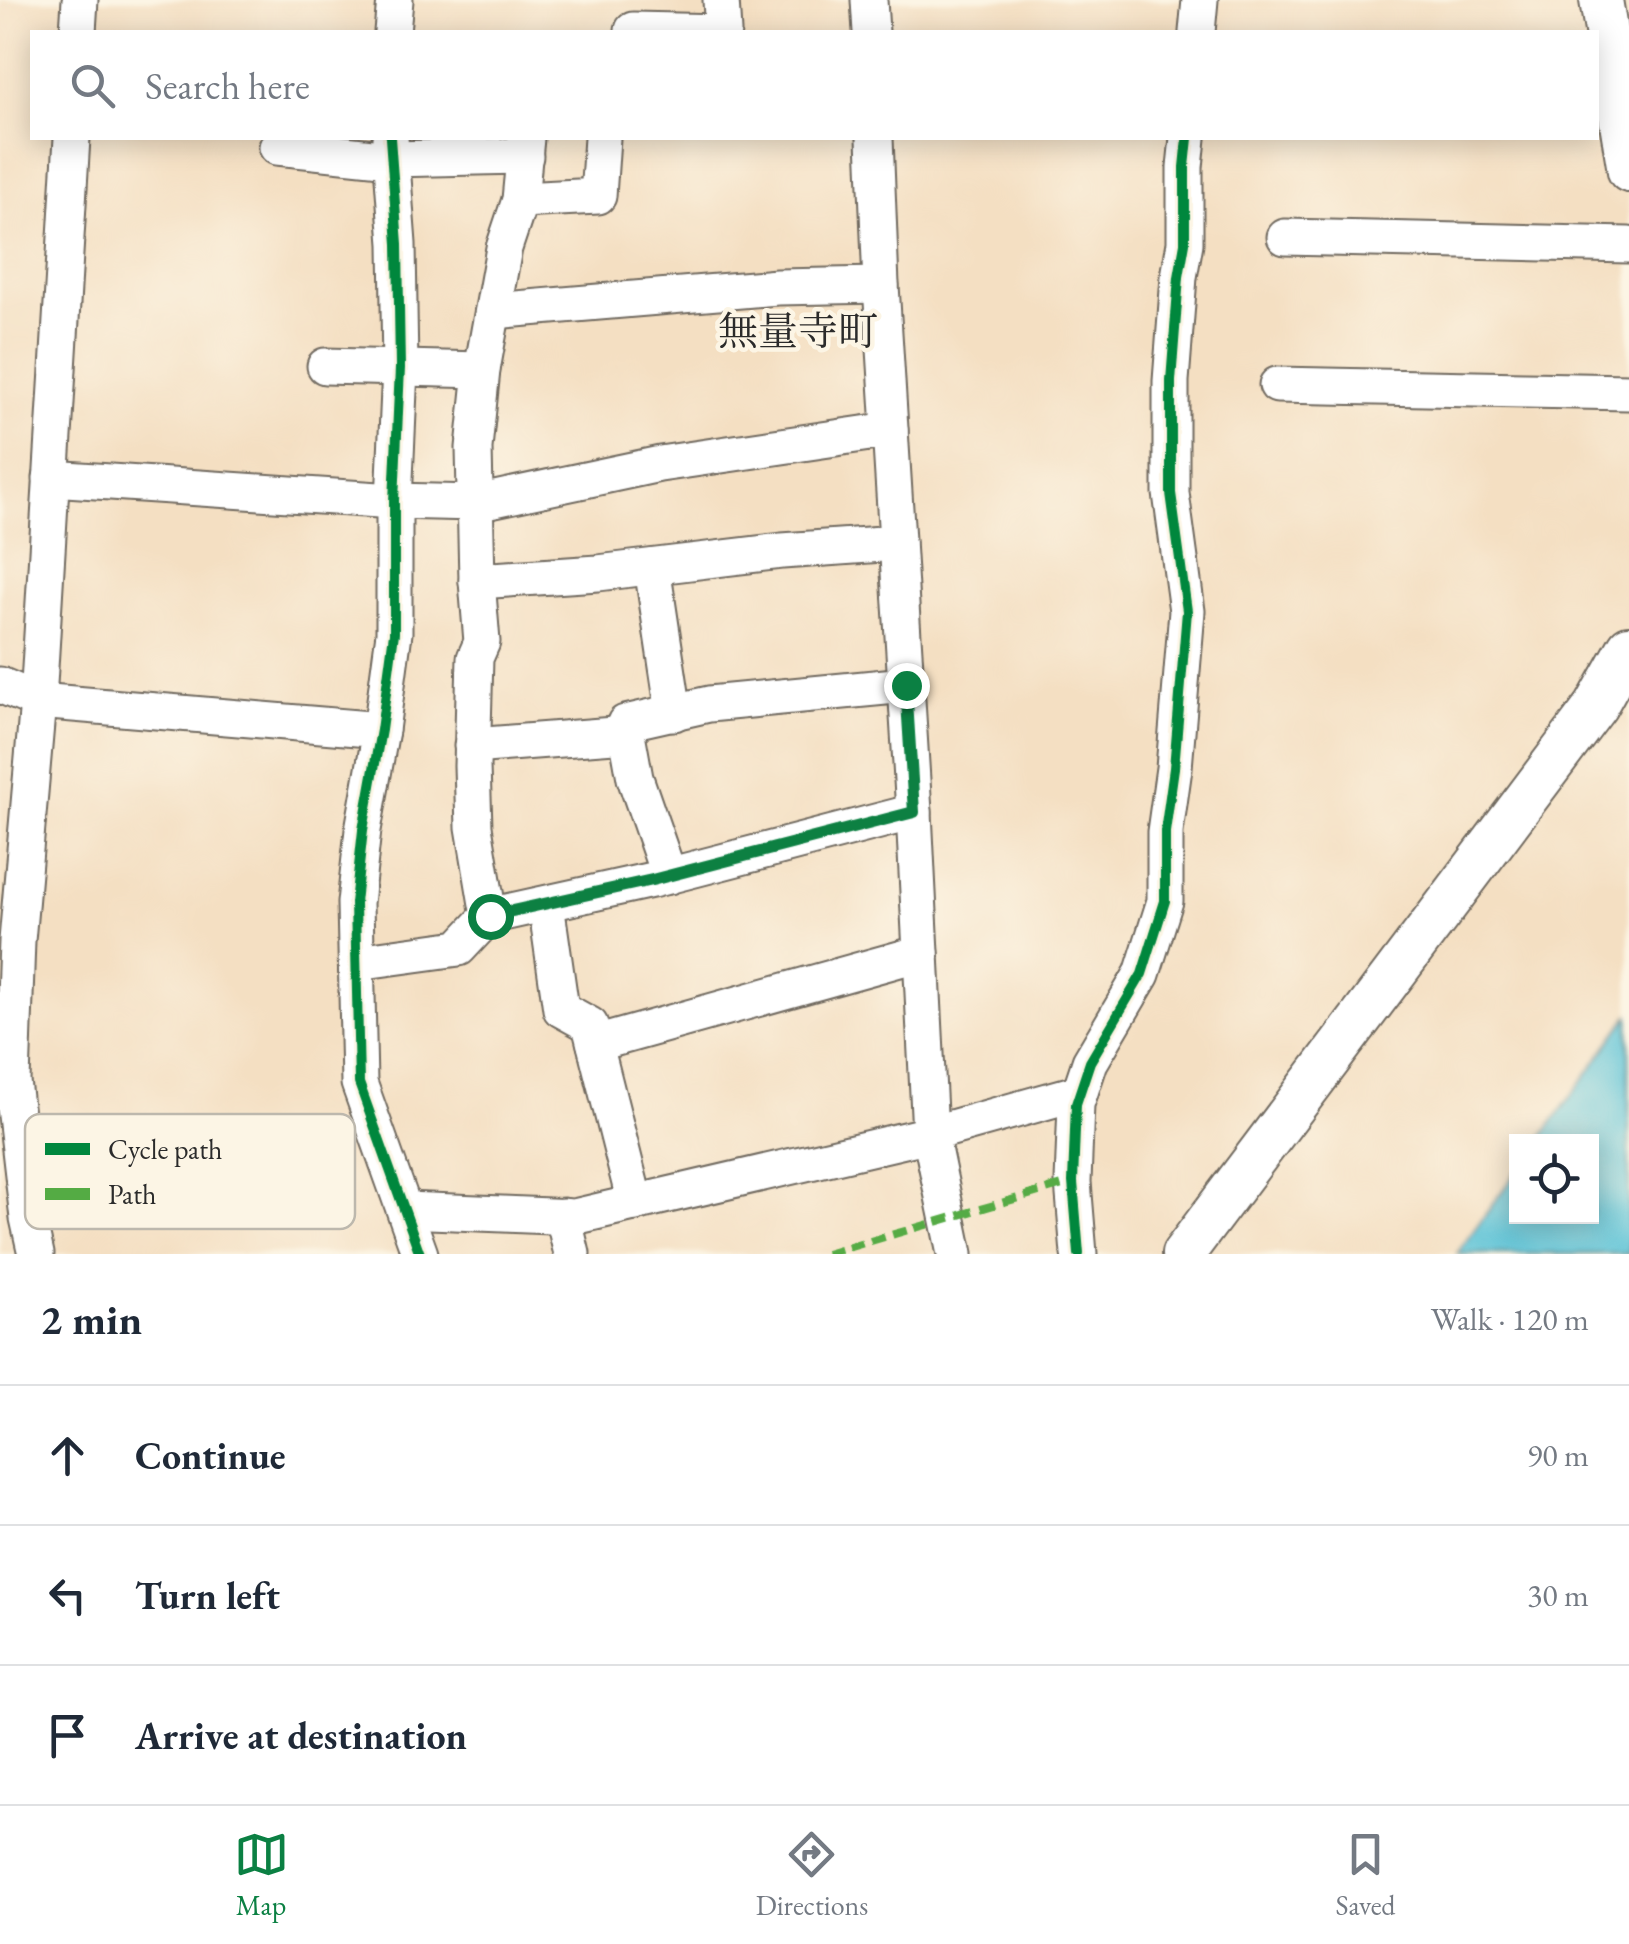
<!DOCTYPE html>
<meta charset="utf-8">
<style>
:root{--surface:#fff;--page:#f6f6f7;--text:#1f2937;--muted:#747a83;--line:#e0e1e3;--accent:#0b8043}
body{margin:0;font-family:"EB Garamond","Noto Serif JP",serif;background:var(--page);color:var(--text)}
.controls{position:absolute;right:30px;bottom:30px;display:grid;overflow:hidden;border-radius:0px;box-shadow:0 5px 25px #0003}
.controls button{width:90px;height:90px;display:grid;place-items:center;padding:0;border:0;border-bottom:2px solid var(--line);background:var(--surface);color:var(--text);font:50px sans-serif}
.stop{position:absolute;width:30px;height:30px;margin:-22px;border:8px solid #0b8043;border-radius:50%;background:#fff}
.stop.end{background:#0b8043;border-color:#fff;box-shadow:0 2px 10px #0008}
.list{margin:0;padding:0;list-style:none}
h2{display:flex;justify-content:space-between;align-items:center;height:130px;margin:0;padding:0 40px;font-size:42px}
h2 small{font-size:32px;font-weight:400;color:var(--muted)}
.list li{display:grid;grid-template-columns:65px 1fr auto;gap:30px;align-items:center;box-sizing:border-box;height:140px;padding:0 40px;border-top:2px solid var(--line)}
.list b{display:block;font-size:38px;white-space:nowrap}
.list em{font-size:32px;font-style:normal;color:var(--muted)}
.icon{flex:none;width:55px;height:55px;fill:none;stroke:currentColor;stroke-width:2;stroke-linecap:round;stroke-linejoin:round}
.map{position:relative;flex:none;width:1629px;height:1254px;overflow:hidden}
.search{position:absolute;background:var(--surface);box-shadow:0 5px 25px #0003;left:30px;right:30px;top:30px;height:110px;display:flex;align-items:center;gap:25px;box-sizing:border-box;padding:0 35px;border-radius:0px;color:var(--muted);font-size:38px}
.sheet{height:550px;background:var(--surface)}
nav{display:flex;justify-content:space-around;align-items:center;box-sizing:border-box;height:140px;border-top:2px solid var(--line);background:var(--surface);font-size:28px;color:var(--muted)}
nav a{display:grid;justify-items:center;gap:5px}
nav .on{color:var(--accent)}
.map>svg:first-child{display:block}
.water{fill:#5ac2d7;stroke:#427681;stroke-width:2.5}
.lines{fill:none;stroke-linecap:round;stroke-linejoin:round}
.minor-casing{stroke:#716a60;stroke-width:39}
.tertiary-casing{stroke:#716a60;stroke-width:46}
.minor{stroke:#fff;stroke-width:35}
.tertiary{stroke:#fff;stroke-width:42}
.quiet{stroke:#54ab44;stroke-width:8;stroke-dasharray:15 8;stroke-linecap:butt}
.cycleway-casing{stroke:#fcf5e5;stroke-width:16}
.cycleway{stroke:#00873e;stroke-width:10}
.route{stroke:#0b8043;stroke-width:12}
.labels{text-anchor:middle;stroke-width:9;stroke-linejoin:round;paint-order:stroke}
.quarter-label{font-size:40px;fill:#2b2b2b;stroke:#fcf5e5}
.key{fill:#fcf5e5;stroke:#bdb8ad;stroke-width:2.5}
.key-label{font-size:28px;fill:#2b2b2b}
</style>
<div class="map">
<svg width="1629" height="1254" viewBox="0 0 1629 1254">
<rect width="100%" height="100%" fill="#fcf5e5"/>
<filter id="ink" filterUnits="userSpaceOnUse"><feTurbulence type="fractalNoise" baseFrequency=".01" numOctaves="2"/><feDisplacementMap in="SourceGraphic" scale="20" xChannelSelector="R" yChannelSelector="G"/><feConvolveMatrix kernelMatrix="1 2 1 2 8 2 1 2 1" color-interpolation-filters="sRGB"/></filter>
<filter id="wash" filterUnits="userSpaceOnUse"><feTurbulence type="fractalNoise" baseFrequency=".0048" numOctaves="4" result="noise"/><feDisplacementMap in="SourceGraphic" scale="40" xChannelSelector="R" yChannelSelector="G"/><feGaussianBlur stdDeviation="2.25" result="paint"/><feColorMatrix in="noise" values="0 0 0 0 0 0 0 0 0 0 0 0 0 0 0 0 0 1.4 0 .05"/><feComposite in="paint" operator="in"/></filter>
<g filter="url(#wash)">
<rect width="100%" height="100%" fill="#f4dfc2"/>
<polygon class="water" points="1629,1016 1629,1254 1457,1254 1516,1172 1516,1216 1592,1216 1592,1142 1539,1141"/>
</g>
<g filter="url(#ink)">
<g class="lines">
<g class="minor-casing">
<g id="minor">
<polyline points="869,0 871,32"/>
<polyline points="633,30 723,32 721,0"/>
<polyline points="78,32 80,0"/>
<polyline points="392,32 395,0"/>
<polyline points="1197,32 1200,0"/>
<polyline points="390,138 398,244 400,368 394,501 394,633 381,730 363,830 355,903 359,1083 420,1254"/>
<polyline points="875,138 881,285 914,812 930,1134 955,1254"/>
<polyline points="277,147 391,159 525,156"/>
<polyline points="520,200 598,196 602,138"/>
<polyline points="1285,237 1629,245"/>
<polyline points="493,311 777,287 881,285"/>
<polyline points="325,366 482,370"/>
<polyline points="1277,385 1629,392"/>
<polyline points="51,478 394,501 476,503 660,464 890,430"/>
<polyline points="652,567 674,713"/>
<polyline points="477,581 598,573 782,551 897,543"/>
<polyline points="0,685 38,701 381,730"/>
<polyline points="472,746 627,734"/>
<polyline points="669,876 635,778 625,723 709,704 906,685"/>
<polyline points="546,904 561,1009 590,1025 635,1203"/>
<polyline points="489,916 474,827 472,766 475,658 482,642 477,581 474,448 482,370 504,248 520,200 526,138"/>
<polyline points="357,962 459,948 489,916 652,880 914,812"/>
<polyline points="595,1044 921,953"/>
<polyline points="405,1210 574,1217 930,1134 1080,1092"/>
<polyline points="563,1216 572,1254"/>
<polyline points="36,1254 28,1218 12,1081 17,941 38,701 72,138"/>
<polyline points="1079,1254 1073,1182 1076,1104 1090,1062 1142,974 1165,901 1165,832 1174,768 1187,611 1171,493 1171,381 1179,277 1185,243 1185,167 1188,138"/>
</g>
</g>
<g class="tertiary-casing">
<g id="tertiary">
<polyline points="1601,0 1629,171"/>
<polyline points="1183,1254 1596,706 1629,647"/>
</g>
</g>
<use href="#minor" class="minor"/>
<use href="#tertiary" class="tertiary"/>
<polyline class="quiet" points="826,1254 1073,1182"/>
<g class="cycleway-casing">
<g id="cycleway">
<polyline points="390,138 398,244 400,368 394,501 394,633 381,730 363,830 355,903 359,1083 420,1254"/>
<polyline points="1079,1254 1073,1182 1076,1104 1090,1062 1142,974 1165,901 1165,832 1174,768 1187,611 1171,493 1171,381 1179,277 1185,243 1185,167 1188,138"/>
</g>
</g>
<use href="#cycleway" class="cycleway"/>
</g>
</g>
<g class="lines" filter="url(#ink)">
<polyline class="route" points="490,916 652,880 914,812 906,685"/>
</g>
<g class="labels">
<g class="quarter-label">
<text x="798" y="345">無量寺町</text>
</g>
</g>
<rect x="25" y="1114" width="330" height="115" rx="15" class="key"/>
<rect x="45" y="1143" width="45" height="12" fill="#00873e"/>
<rect x="45" y="1188" width="45" height="12" fill="#54ab44"/>
<g class="key-label">
<text x="108" y="1159">Cycle path</text>
<text x="108" y="1204">Path</text>
</g>
</svg>
<div class="controls">
<button><svg class="icon" aria-label="locate" viewBox="0 0 24 24"><circle cx="12" cy="12" r="6"/><path d="M12 2v4M12 18v4M2 12h4M18 12h4"/></svg></button>
</div>
<div class="stop" style="left:490px;top:916px"></div>
<div class="stop end" style="left:906px;top:685px"></div>
<div class="search"><svg class="icon" aria-label="search" viewBox="0 0 24 24"><circle cx="10" cy="10" r="6"/><path d="M15 15l6 6"/></svg>Search here</div>
</div>
<section class="sheet">
<h2>2 min<small>Walk · 120 m</small></h2>
<ul class="list">
<li><svg class="icon" aria-label="ahead" viewBox="0 0 24 24"><path d="M12 20V5M6 11l6-6 6 6"/></svg><div><b>Continue</b></div><em>90 m</em></li>
<li><svg class="icon" aria-label="left" viewBox="0 0 24 24"><path d="M17 20v-9H6M10 6l-5 5 5 5"/></svg><div><b>Turn left</b></div><em>30 m</em></li>
<li><svg class="icon" aria-label="arrive" viewBox="0 0 24 24"><path d="M6 21V4h12l-3 4 3 4H6"/></svg><div><b>Arrive at destination</b></div></li>
</ul>
</section>
<nav>
<a class="on"><svg class="icon" aria-label="map" viewBox="0 0 24 24"><path d="M3 6l6-2 6 2 6-2v14l-6 2-6-2-6 2zM9 4v14M15 6v14"/></svg>Map</a>
<a><svg class="icon" aria-label="directions" viewBox="0 0 24 24"><path d="M12 3l9 9-9 9-9-9zM9 14v-3h6M13 9l2 2-2 2"/></svg>Directions</a>
<a><svg class="icon" aria-label="saved" viewBox="0 0 24 24"><path d="M7 4h10v16l-5-4-5 4z"/></svg>Saved</a>
</nav>
